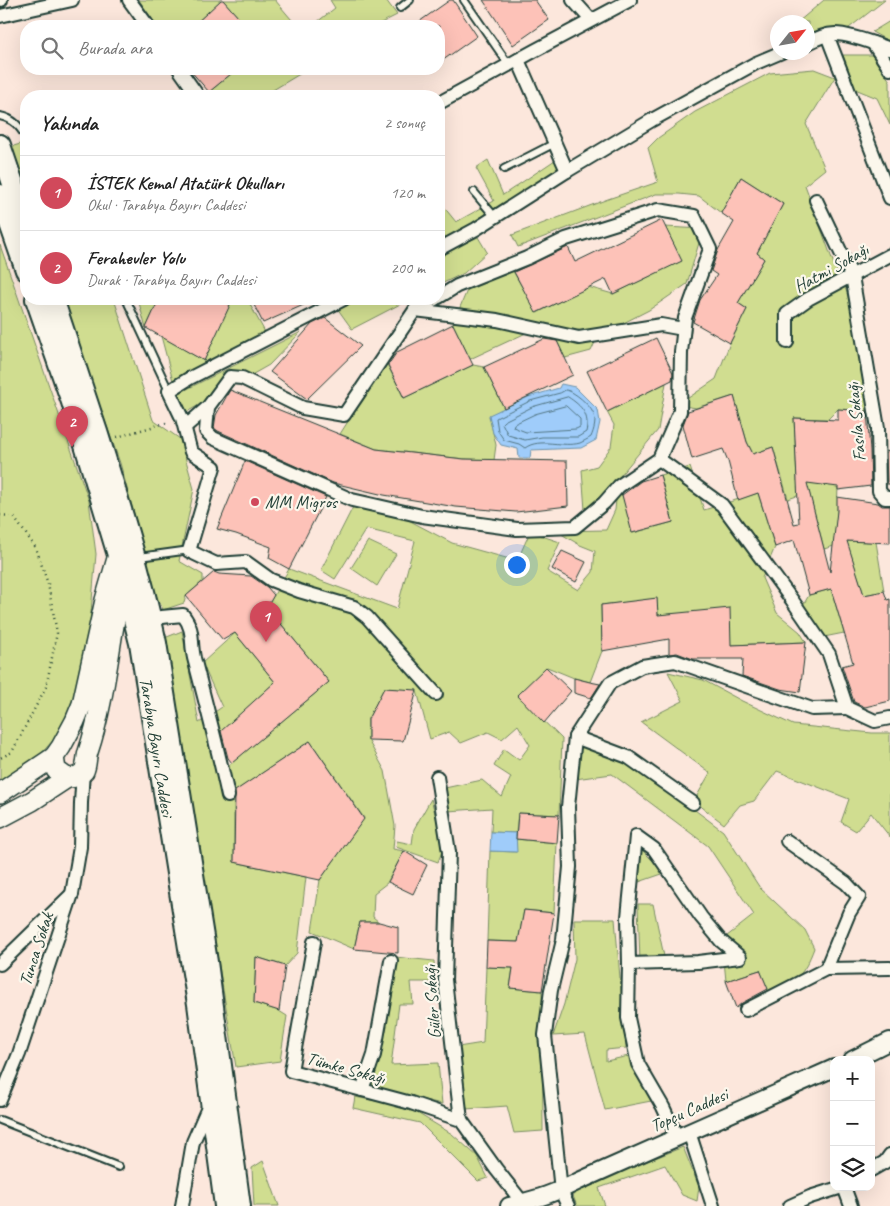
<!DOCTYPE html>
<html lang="tr">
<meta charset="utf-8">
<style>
:root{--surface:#fff;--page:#f2f2f2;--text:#222;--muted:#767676;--line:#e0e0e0;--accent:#d1495b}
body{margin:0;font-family:Caveat,sans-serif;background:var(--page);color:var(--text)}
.controls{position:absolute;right:15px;bottom:15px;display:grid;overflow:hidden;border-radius:10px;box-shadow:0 5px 20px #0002}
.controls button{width:45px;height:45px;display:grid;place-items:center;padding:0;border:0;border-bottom:1px solid var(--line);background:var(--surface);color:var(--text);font:25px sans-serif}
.compass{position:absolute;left:770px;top:15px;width:45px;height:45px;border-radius:50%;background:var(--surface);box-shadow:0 5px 20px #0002;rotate:59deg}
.you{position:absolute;left:516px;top:564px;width:18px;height:18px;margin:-12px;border:4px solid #fff;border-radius:50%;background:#1a73e8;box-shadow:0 0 0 8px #1a73e833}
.badge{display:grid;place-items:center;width:32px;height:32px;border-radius:50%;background:var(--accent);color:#fff;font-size:16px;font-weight:700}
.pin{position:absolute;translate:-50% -41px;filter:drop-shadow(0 1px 2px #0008)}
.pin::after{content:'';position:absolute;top:26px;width:18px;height:15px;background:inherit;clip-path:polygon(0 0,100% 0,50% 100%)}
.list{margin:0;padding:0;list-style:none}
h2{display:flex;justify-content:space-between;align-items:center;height:65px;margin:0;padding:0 20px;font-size:21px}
h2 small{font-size:16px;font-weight:400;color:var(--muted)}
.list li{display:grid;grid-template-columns:32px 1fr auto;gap:15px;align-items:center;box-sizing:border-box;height:75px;padding:0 20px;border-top:1px solid var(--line)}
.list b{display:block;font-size:19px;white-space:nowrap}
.list p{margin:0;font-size:16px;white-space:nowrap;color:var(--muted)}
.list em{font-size:16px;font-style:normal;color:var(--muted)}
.icon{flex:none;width:28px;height:28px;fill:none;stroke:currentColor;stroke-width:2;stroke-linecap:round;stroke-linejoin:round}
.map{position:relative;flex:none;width:890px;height:1206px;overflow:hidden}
.search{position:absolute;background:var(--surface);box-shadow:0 5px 20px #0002;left:20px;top:20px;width:425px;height:55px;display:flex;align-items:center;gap:12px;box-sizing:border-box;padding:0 18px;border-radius:20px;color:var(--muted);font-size:19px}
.panel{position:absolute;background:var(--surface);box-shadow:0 5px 20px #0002;left:20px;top:90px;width:425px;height:215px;border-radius:20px}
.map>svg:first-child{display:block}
.green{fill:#d0dd90;stroke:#788d62}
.water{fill:#9fccfa;stroke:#6c93ab}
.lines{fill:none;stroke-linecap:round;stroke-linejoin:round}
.shore{stroke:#527683;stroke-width:1}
.building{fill:#fdc2b8;stroke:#1f3d34}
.service-casing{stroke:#1f3d34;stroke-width:10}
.minor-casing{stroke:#1f3d34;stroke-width:16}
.tertiary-casing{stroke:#1f3d34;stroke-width:20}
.secondary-casing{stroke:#1f3d34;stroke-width:22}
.primary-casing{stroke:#1f3d34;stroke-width:24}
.path{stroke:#1f3d34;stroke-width:2.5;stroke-dasharray:1 4;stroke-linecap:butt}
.service{stroke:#fbf7ec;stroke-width:6}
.minor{stroke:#fbf7ec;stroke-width:12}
.tertiary{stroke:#fbf7ec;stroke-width:16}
.secondary{stroke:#fbf7ec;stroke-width:19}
.primary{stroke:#fbf7ec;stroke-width:20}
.poi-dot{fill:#d1495b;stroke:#fbf7ec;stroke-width:2}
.labels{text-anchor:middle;stroke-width:4.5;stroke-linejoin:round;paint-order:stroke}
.street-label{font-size:18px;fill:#1f3d34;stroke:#fbf7ec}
.poi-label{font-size:18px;fill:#1f3d34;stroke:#fbf7ec;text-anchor:start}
</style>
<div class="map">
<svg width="890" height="1206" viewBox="0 0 890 1206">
<rect width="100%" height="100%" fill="#fce7dc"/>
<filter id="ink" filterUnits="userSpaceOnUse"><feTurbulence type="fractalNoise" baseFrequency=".02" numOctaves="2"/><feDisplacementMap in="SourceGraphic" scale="10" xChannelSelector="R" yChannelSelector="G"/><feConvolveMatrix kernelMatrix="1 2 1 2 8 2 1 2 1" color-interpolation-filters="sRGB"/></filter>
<g filter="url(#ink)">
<g class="green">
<polygon points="139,0 221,0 193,26 157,26"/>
<polygon points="223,0 275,0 297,26 246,26"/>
<polygon points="330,0 386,0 397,15 375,26 312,26 335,8"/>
<polygon points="824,0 885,0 849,28 808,46 808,22 798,22"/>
<polygon points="890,21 890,42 872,32"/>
<polygon points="843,55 872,55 890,81 890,125 877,98 855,89"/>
<polygon points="237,69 308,69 263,96 213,96 209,92"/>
<polygon points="814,69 835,77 806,124 825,169 805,185 835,267 846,290 856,323 867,376 868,412 838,409 828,419 794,418 797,481 838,486 836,541 876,542 884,591 864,595 847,542 824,549 809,492 788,499 773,447 753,454 747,442 734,396 696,408 678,405 716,379 730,343 747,309 738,303 764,259 757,253 783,204 741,177 721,213 699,196 679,194 656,194 518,247 512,235 608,199 658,182 648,148 658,138 695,112 770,73"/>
<polygon points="24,143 26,146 26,193 10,147"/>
<polygon points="488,160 503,195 555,160 563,171 448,240 439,229 439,201 456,222 494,201 476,168"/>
<polygon points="665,227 703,229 687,284 649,310 598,336 591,351 565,358 554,334 544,339 539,327 470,359 453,324 468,288 513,271 537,313 588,287 613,294 681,261"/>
<polygon points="478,237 487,252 464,273 439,285 439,255"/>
<polygon points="0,245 89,501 96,554 90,624 81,685 62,730 32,764 0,783"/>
<polygon points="62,299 114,299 153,420 180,439 194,489 179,561 203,575 203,581 186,596 184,603 163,610 148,578 139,532 120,463"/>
<polygon points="138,299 159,299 146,328 145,325"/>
<polygon points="221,299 247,299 266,334 173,381 161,336 204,361 229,305"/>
<polygon points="354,299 410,299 352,329 337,308"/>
<polygon points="301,332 269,365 185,413 175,395"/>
<polygon points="386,362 404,398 473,365 484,367 504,408 489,416 496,445 494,460 464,459 376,449 340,434"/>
<polygon points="666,383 658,430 605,494 585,510 582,470 597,466 611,447 614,425 607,412"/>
<polygon points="690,467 704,510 758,493 775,547 762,578 777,613 800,632 806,642 731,645 658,615 657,599 601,605 602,651 590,682 574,678 547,667 517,695 562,739 559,815 518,813 516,833 491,832 492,808 448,811 445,788 482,780 502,797 511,777 494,766 504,749 519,760 530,745 518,725 502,739 488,732 461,743 449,732 430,739 417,691 384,688 368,719 368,740 385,771 395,826 393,849 404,851 387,883 374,893 373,917 379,922 360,922 354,949 312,931 320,880 364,818 310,741 234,792 228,766 329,682 267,607 289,569 397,609 415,541 366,529 335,579 321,570 353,507 397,514 452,543 517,561 530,532 560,542 547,571 578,590 593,572 595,551 580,545 556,531 606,530 615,510 617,490 620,487 633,533 673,522 660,475"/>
<polygon points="368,541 396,554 377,586 351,568"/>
<polygon points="831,589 844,633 814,639 798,614 809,595"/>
<polygon points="182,631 199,723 222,707 202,663 235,633 275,682 213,739 225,799 234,799 234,862 306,877 297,953 285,966 256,957 254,1003 279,1011 287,1016 280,1061 236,1067 193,811 162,639"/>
<polygon points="668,672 703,680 742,701 793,725 872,733 890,733 890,837 871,813 856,831 841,822 849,799 777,771 754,801 740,805 724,824 694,801 710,773 641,722 683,701"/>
<path d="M579,737L628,760L723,831L760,888L805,930L814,948C804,975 796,982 770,995L760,970L726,981L722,940L754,915L708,846L612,774L575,779Z"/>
<polygon points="431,799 444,846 438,862 396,847 397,841 412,844 414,829"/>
<polygon points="516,839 557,843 554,913 524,910 518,942 487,941 490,851 516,852"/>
<polygon points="641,849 653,861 662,874 636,883 635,857"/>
<polygon points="638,904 653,904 665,961 640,962"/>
<polygon points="574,919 615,919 626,1048 606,1050 606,1061 629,1056 651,1101 605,1110 585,1034 553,1036 564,1004 575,959"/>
<polygon points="395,957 434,961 435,982 411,982 413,1004 399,1004 391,1065 438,1063 442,1104 367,1087"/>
<polygon points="486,967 513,968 510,988 542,991 543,1131 514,1133 507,1106 466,1109 458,1047 483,1043"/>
<polygon points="355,1097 387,1103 417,1113 452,1134 477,1156 488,1178 478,1181 420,1123 353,1108"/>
<polygon points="683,1147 699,1187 697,1201 682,1195 665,1165 599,1188 605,1206 577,1206 571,1191"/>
<polygon points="263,1161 279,1206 254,1206 252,1168"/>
</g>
<g class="water">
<polygon points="561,384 575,387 598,410 600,422 596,440 581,448 531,450 530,458 519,458 518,449 501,445 493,433 489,415 528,397 559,388"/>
<polygon points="491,832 516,833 517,852 490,851"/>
</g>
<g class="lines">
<g class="shore">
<path d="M566,390C574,391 590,405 593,413C597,420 594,430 591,437C588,439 584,441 580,443C563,448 540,437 525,448L519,444L504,440L498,431L496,418L530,401L560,393Z"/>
<path d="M568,397C582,406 590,415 586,432L578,437H542L525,440L508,435L502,423L504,421L532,407Z"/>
<polygon points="566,406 580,419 580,427 576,429 526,432 513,427 514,424 535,414"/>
</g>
</g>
<g class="building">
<polygon points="221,0 223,0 246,26 193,26"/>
<polygon points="450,0 453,0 477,36 439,63 439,26 413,26"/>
<polygon points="483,0 535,0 549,20 513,45"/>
<polygon points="189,69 237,69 209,92"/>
<polygon points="741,177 783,204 757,253 764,259 738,303 747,309 730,343 693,322 700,300 717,275 711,271 718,250 734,222 721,213"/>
<polygon points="662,220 682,261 613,294 606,279 536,313 514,272 568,247 575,262"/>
<polygon points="159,299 221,299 230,305 204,361 146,328"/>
<polygon points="251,299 317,299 263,323"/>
<polygon points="325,318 361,346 307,399 270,372 312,324"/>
<polygon points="453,324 473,365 404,398 388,365 397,352"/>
<polygon points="656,338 673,373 672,380 607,412 587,371"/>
<polygon points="544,339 557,341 573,375 504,408 484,367"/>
<polygon points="230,390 376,449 464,459 567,461 568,506 516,512 456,507 384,495 333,483 218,431 214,428 216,415"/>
<polygon points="734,396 747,442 753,454 773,447 794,524 799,523 794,418 838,420 838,409 867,411 870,450 871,486 838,490 838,487 807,483 830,572 837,511 837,497 878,503 882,506 890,506 890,543 847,541 864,595 884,591 887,600 890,599 890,701 865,707 854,702 842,666 853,663 831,589 809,595 794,540 775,547 758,493 738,500 728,461 723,449 692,459 683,425 688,411"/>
<polygon points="886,451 890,452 890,484 887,484"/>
<polygon points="245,461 326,497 289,569 269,558 271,547 236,534 217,529"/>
<polygon points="660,475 673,522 632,533 622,495 641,481"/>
<polygon points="562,551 586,562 576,582 552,569"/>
<polygon points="214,572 219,574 251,576 267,587 274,595 267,607 329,682 232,763 228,758 221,731 275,682 235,633 223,640 186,596"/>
<polygon points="657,598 658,615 730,608 731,645 806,642 800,692 780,689 742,676 743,659 693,659 677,653 669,654 669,639 602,651 601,605"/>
<polygon points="546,667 571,691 544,723 517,695"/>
<polygon points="574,678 590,682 600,684 591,698 574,693"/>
<polygon points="384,688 417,690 403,741 368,740 368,719"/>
<polygon points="310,741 364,819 320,880 234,862 235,791"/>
<polygon points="518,813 559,815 557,843 516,839"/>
<polygon points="404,851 427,865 413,894 388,882"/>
<polygon points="524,910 554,913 542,991 510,988 513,968 486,967 487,941 518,942"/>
<polygon points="360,922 379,922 398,927 398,953 354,949"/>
<polygon points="256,957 285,966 279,1011 254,1003"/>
<polygon points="760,970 768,989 742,1003 736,1008 726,981"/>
</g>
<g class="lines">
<g class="service-casing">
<g id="service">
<polyline points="464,0 509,65"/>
<polyline points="400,8 410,0"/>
<path d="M0,116C14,119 19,126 26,137"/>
<polyline points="504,169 555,143"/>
<polyline points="474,192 495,217"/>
<polyline points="126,299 169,391"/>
<polyline points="139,557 190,550"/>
<polyline points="0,1120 119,1167"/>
</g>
</g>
<g class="minor-casing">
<g id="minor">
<polyline points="0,0 1,0"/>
<polyline points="129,0 148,26"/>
<polyline points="573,0 591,20"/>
<polyline points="0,16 72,0"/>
<polyline points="827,35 890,198"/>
<path d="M808,43C816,39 825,34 835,34C850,34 876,44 890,49"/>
<polyline points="873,43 890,69"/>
<polyline points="518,60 567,171"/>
<polyline points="179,69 198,96"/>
<polyline points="439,103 534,51 630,0"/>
<polyline points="816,200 852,276 878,428 879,491 885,498 890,498"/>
<polyline points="439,249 476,229 567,171 652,120 756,63 782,52"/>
<polyline points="344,299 190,378 169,391 182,418 191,452 214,467 189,551 216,564 246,562 271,580 299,591 354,607 367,617 436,694"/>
<polyline points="435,299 415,310 344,415 303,408 242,378 230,377 208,407 206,431 213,438 352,500 422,516 517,529 575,527 604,503 619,486 659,459 680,411 681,352 685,318 710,249 694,216 658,210 566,239 527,258 457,286 439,297"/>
<polyline points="415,310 497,320 579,338 661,325 683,329"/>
<polyline points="787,342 787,314 808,299 890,255"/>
<polyline points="185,427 208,407"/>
<polyline points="659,459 722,505 792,600 829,654 847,708 875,721 890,718"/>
<path d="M151,618L183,615C195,631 190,640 194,658C206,704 218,749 228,796"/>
<polyline points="575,737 628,757 693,803"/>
<polyline points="437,777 449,852 445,980 461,1120 496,1169 523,1203"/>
<polygon points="636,836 654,849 701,917 721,941 740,957 698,962 629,964 628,917"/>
<polyline points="787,841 846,883 859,897 849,913 826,969"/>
<polyline points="314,942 291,1071 411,1103 461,1120"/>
<polyline points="0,964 72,894"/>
<polyline points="629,964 628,1018 638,1064 663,1107 677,1137"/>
<polyline points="746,1010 826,969 890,968"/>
<polyline points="362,1090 374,1055 391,961"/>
<polyline points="0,1100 19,1054 72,894 80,847 81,803 83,771"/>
<polyline points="689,1132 713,1206"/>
<polyline points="871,1170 885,1162 890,1155"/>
<polyline points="844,1187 851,1206"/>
<polyline points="182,1206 193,1142 210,1103"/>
<polyline points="568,1206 561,1191 545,1035 551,990 563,940 570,867 568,807 575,737 610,683 642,666 675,661 812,709 847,708"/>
<polyline points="790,1206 810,1197 842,1187"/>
</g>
</g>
<g class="tertiary-casing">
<g id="tertiary">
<polyline points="852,1060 890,1041"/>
<path d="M509,1206C535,1199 555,1194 579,1181L834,1068"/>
</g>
</g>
<g class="secondary-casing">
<g id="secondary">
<path d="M118,555L105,600L82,704L75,721L61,747L54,757L56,770L67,778C73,778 80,776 84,771C87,765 86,758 88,752C107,695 110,632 124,574"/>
<polyline points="0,793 54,757"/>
<polyline points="0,818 32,801 67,778"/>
</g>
</g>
<g class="primary-casing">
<g id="primary">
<polyline points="0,145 26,222"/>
<polyline points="0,195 26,270"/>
<path id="s1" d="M36,299L72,402L118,555L140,643L198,1004L225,1206"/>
<path d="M53,299C68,343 82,387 97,432C119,502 141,572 156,643L207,962L240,1206"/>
</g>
</g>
<g class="path">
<polyline points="117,437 169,422"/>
<polyline points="0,515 13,516 36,548 48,584 57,633 46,687 12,752 0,758"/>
</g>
<use href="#service" class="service"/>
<use href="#minor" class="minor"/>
<use href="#tertiary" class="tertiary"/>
<use href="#secondary" class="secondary"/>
<use href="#primary" class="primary"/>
</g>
</g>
<circle class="poi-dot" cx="255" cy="502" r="5"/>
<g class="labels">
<g class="street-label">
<text transform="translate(831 268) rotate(-29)" y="6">Hatmi Sokağı</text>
<text transform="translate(856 422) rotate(-95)" y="6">Fasıla Sokağı</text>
<text dy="6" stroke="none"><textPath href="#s1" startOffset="465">Tarabya Bayırı Caddesi</textPath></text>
<text transform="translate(36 949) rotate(-72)" y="6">Tunca Sokak</text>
<text transform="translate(432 1002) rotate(-94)" y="6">Güler Sokağı</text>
<text transform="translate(346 1068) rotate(15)" y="6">Tümke Sokağı</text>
<text transform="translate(689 1110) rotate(-24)" y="6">Topçu Caddesi</text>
</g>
<g class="poi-label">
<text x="265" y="508">MM Migros</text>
</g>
</g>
</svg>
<div class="controls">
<button>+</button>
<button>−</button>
<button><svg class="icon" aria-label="layers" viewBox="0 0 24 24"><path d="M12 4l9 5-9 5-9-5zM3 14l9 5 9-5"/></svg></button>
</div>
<svg class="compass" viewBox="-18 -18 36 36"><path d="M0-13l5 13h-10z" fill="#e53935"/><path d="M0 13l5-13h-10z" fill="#767676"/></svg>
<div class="you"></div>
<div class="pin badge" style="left:266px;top:642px">1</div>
<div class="pin badge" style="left:72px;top:447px">2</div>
<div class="search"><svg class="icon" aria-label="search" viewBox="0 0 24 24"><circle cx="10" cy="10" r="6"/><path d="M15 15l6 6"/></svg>Burada ara</div>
<section class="panel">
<h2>Yakında<small>2 sonuç</small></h2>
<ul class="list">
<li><span class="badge">1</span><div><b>İSTEK Kemal Atatürk Okulları</b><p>Okul · Tarabya Bayırı Caddesi</p></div><em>120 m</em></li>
<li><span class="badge">2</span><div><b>Ferahevler Yolu</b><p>Durak · Tarabya Bayırı Caddesi</p></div><em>200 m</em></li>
</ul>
</section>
</div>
